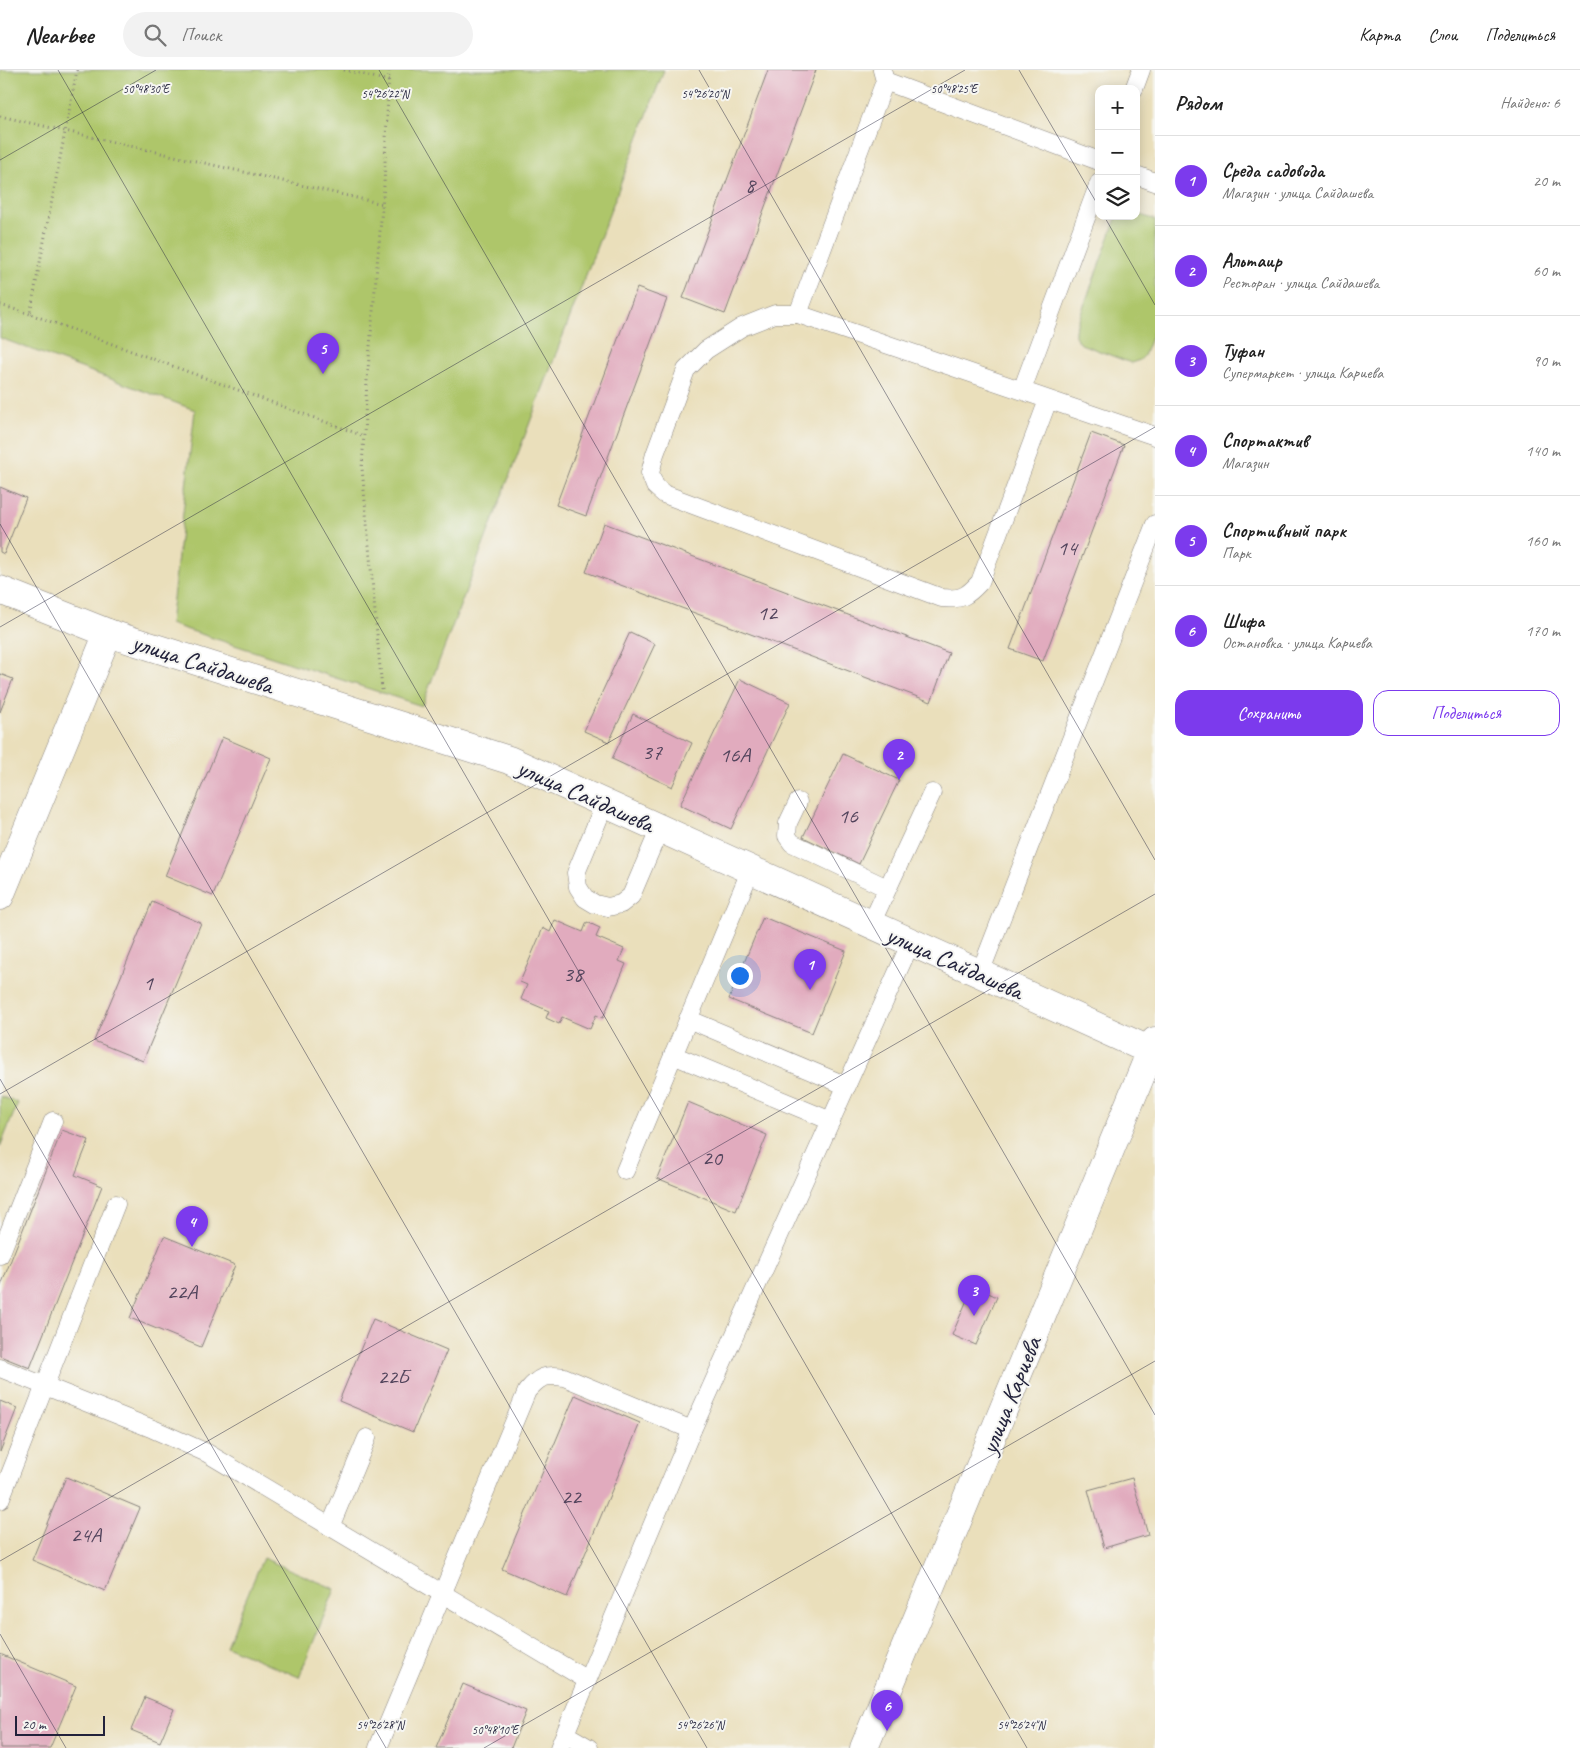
<!DOCTYPE html>
<html lang="ru">
<meta charset="utf-8">
<style>
:root{--surface:#fff;--page:#f2f2f2;--text:#222;--muted:#767676;--line:#e0e0e0;--accent:#7c3aed}
body{margin:0;font-family:Caveat,sans-serif;background:var(--page);color:var(--text)}
.controls{position:absolute;right:15px;top:15px;display:grid;overflow:hidden;border-radius:10px;box-shadow:0 2px 12px #0003}
.controls button{width:45px;height:45px;display:grid;place-items:center;padding:0;border:0;border-bottom:1px solid var(--line);background:var(--surface);color:var(--text);font:25px sans-serif}
.scale{position:absolute;left:15px;bottom:12px;width:90px;box-sizing:border-box;padding-left:5px;border:2px solid #22223b;border-top:0;font-size:14px;line-height:18px;white-space:nowrap;color:#22223b;-webkit-text-stroke:4px #f6f6f2;paint-order:stroke}
.you{position:absolute;left:739px;top:905px;width:18px;height:18px;margin:-12px;border:4px solid #fff;border-radius:50%;background:#1a73e8;box-shadow:0 0 0 8px #1a73e833}
.badge{display:grid;place-items:center;width:32px;height:32px;border-radius:50%;background:var(--accent);color:#fff;font-size:16px;font-weight:700}
.pin{position:absolute;translate:-50% -41px;filter:drop-shadow(0 1px 2px #0008)}
.pin::after{content:'';position:absolute;top:26px;width:18px;height:15px;background:inherit;clip-path:polygon(0 0,100% 0,50% 100%)}
.list{margin:0;padding:0;list-style:none}
h2{display:flex;justify-content:space-between;align-items:center;height:65px;margin:0;padding:0 20px;font-size:21px}
h2 small{font-size:16px;font-weight:400;color:var(--muted)}
.list li{display:grid;grid-template-columns:32px 1fr auto;gap:15px;align-items:center;box-sizing:border-box;height:90px;padding:0 20px;border-top:1px solid var(--line)}
.list b{display:block;font-size:19px;white-space:nowrap}
.list p{margin:0;font-size:16px;white-space:nowrap;color:var(--muted)}
.list em{font-size:16px;font-style:normal;color:var(--muted)}
.actions{display:flex;gap:10px;padding:15px 20px}
.actions a{flex:1;padding:11px 0;border:1px solid var(--accent);border-radius:15px;text-align:center;font-size:18px;color:var(--accent)}
.actions .main{background:var(--accent);color:#fff}
.icon{flex:none;width:28px;height:28px;fill:none;stroke:currentColor;stroke-width:2;stroke-linecap:round;stroke-linejoin:round}
.map{position:relative;flex:none;width:1155px;height:1678px;overflow:hidden}
header{display:flex;align-items:center;gap:30px;box-sizing:border-box;height:70px;padding:0 25px;background:var(--surface);border-bottom:1px solid var(--line)}
header strong{font-size:24px}
nav{display:flex;gap:28px;margin-inline-start:auto;font-size:18px}
.search{width:350px;height:45px;background:var(--page);display:flex;align-items:center;gap:12px;box-sizing:border-box;padding:0 18px;border-radius:28px;color:var(--muted);font-size:19px}
main{display:flex}
aside{flex:1;background:var(--surface)}
.map>svg:first-child{display:block}
.green{fill:#aec66b;stroke:#687453}
.building{fill:#e1abbe}
.lines{fill:none;stroke-linecap:round;stroke-linejoin:round}
.service-casing{stroke:#86807b;stroke-width:19}
.minor-casing{stroke:#86807b;stroke-width:29}
.secondary-casing{stroke:#86807b;stroke-width:29}
.path{stroke:#86807b;stroke-width:3;stroke-dasharray:1 4;stroke-linecap:butt}
.service{stroke:#fff;stroke-width:18}
.minor{stroke:#fff;stroke-width:28}
.secondary{stroke:#fff;stroke-width:28}
.ticks{fill:none;stroke:#22223b;stroke-width:1;stroke-opacity:0.45}
.labels{text-anchor:middle;stroke-width:4;stroke-linejoin:round;paint-order:stroke}
.number-label{font-size:22px;fill:#52445c}
.street-label{font-size:25px;fill:#22223b;stroke:#f6f6f2}
.ticks-label{font-size:12px;text-anchor:middle;fill:#22223b;stroke:#f6f6f2;stroke-width:4;stroke-linejoin:round;paint-order:stroke}
</style>
<header>
<strong>Nearbee</strong>
<div class="search"><svg class="icon" aria-label="search" viewBox="0 0 24 24"><circle cx="10" cy="10" r="6"/><path d="M15 15l6 6"/></svg>Поиск</div>
<nav><a>Карта</a><a>Слои</a><a>Поделиться</a></nav>
</header>
<main>
<div class="map">
<svg width="1155" height="1678" viewBox="0 0 1155 1678">
<rect width="100%" height="100%" fill="#f6f6f2"/>
<filter id="ink" filterUnits="userSpaceOnUse"><feTurbulence type="fractalNoise" baseFrequency=".02" numOctaves="2"/><feDisplacementMap in="SourceGraphic" scale="10" xChannelSelector="R" yChannelSelector="G"/><feConvolveMatrix kernelMatrix="1 2 1 2 8 2 1 2 1" color-interpolation-filters="sRGB"/></filter>
<filter id="wash" filterUnits="userSpaceOnUse"><feTurbulence type="fractalNoise" baseFrequency=".0096" numOctaves="4" result="noise"/><feDisplacementMap in="SourceGraphic" scale="20" xChannelSelector="R" yChannelSelector="G"/><feGaussianBlur stdDeviation="1.12" result="paint"/><feColorMatrix in="noise" values="0 0 0 0 0 0 0 0 0 0 0 0 0 0 0 0 0 1.4 0 .05"/><feComposite in="paint" operator="in"/></filter>
<g filter="url(#wash)">
<rect width="100%" height="100%" fill="#eadfbb"/>
<g class="green">
<polygon points="0,0 664,0 422,636 170,554 195,340 0,268"/>
<polygon points="1136,143 1155,150 1155,257 1144,286 1140,290 1131,293 1081,274 1075,266 1075,260 1117,146 1136,146"/>
<polygon points="0,1026 18,1033 0,1077"/>
<polygon points="263,1488 335,1519 299,1607 226,1576"/>
</g>
<g id="blocks">
<g class="building">
<polygon points="768,0 816,0 725,244 683,228"/>
<polygon points="637,218 667,229 586,446 556,435"/>
<polygon points="1091,363 1124,375 1043,591 1010,579"/>
<polygon points="0,417 26,428 4,484 0,482"/>
<polygon points="604,453 949,583 931,632 586,502"/>
<polygon points="630,562 655,574 609,672 584,661"/>
<polygon points="0,604 13,609 0,642"/>
<polygon points="740,609 790,633 731,759 680,735"/>
<polygon points="633,644 692,673 672,717 612,689"/>
<polygon points="222,667 271,688 213,826 165,806"/>
<polygon points="843,684 899,710 859,794 803,767"/>
<polygon points="152,832 201,853 143,991 94,971"/>
<polygon points="763,847 846,881 812,963 729,929"/>
<polygon points="555,850 583,862 587,852 600,858 596,867 624,879 619,891 626,894 603,948 596,945 590,959 562,947 559,954 546,948 549,941 521,929 527,915 520,912 543,858 550,862"/>
<polygon points="688,1032 767,1065 736,1141 657,1108"/>
<polygon points="62,1060 89,1070 75,1105 102,1116 30,1298 0,1286 0,1218"/>
<polygon points="164,1166 235,1195 201,1277 130,1248"/>
<polygon points="973,1216 997,1227 976,1275 952,1265"/>
<polygon points="373,1249 447,1280 413,1362 339,1331"/>
<polygon points="575,1325 640,1353 567,1527 502,1499"/>
<polygon points="0,1331 17,1338 0,1382"/>
<polygon points="66,1407 140,1438 105,1521 32,1490"/>
<polygon points="1132,1408 1148,1465 1104,1478 1088,1420"/>
<polygon points="0,1584 76,1616 50,1678 0,1678"/>
<polygon points="463,1614 526,1641 511,1678 436,1678"/>
<polygon points="145,1627 174,1639 160,1672 131,1660"/>
</g>
</g>
</g>
<g filter="url(#ink)">
<use href="#blocks" fill-opacity="0" stroke="#86807b" stroke-width="1"/>
<g class="lines">
<g class="service-casing">
<g id="service">
<polyline points="885,11 1099,91"/>
<polyline points="1134,19 1141,0"/>
<polyline points="1136,105 1155,112"/>
<polyline points="798,244 885,11 882,0"/>
<polyline points="1022,320 1099,113"/>
<path d="M1048,330L980,512C967,526 962,530 942,528L664,424L655,416L650,403L655,384L686,300L706,280L742,257L775,244H798L1155,366"/>
<polyline points="798,732 788,753 787,766 792,773 887,818"/>
<polyline points="605,733 576,803 578,817 585,828 595,834 608,837 621,834 631,826 660,758"/>
<polyline points="871,854 932,723"/>
<polyline points="980,903 1155,454"/>
<polyline points="688,949 847,1016"/>
<polyline points="673,985 831,1051"/>
<polyline points="625,1101 751,799"/>
<polyline points="0,1185 53,1051"/>
<polyline points="0,1298 153,1359 207,1383 587,1610"/>
<polyline points="0,1430 116,1134"/>
<polyline points="330,1457 367,1368"/>
<polyline points="565,1664 589,1678"/>
<path d="M378,1678L527,1321C539,1307 545,1304 564,1307L692,1360"/>
<polyline points="559,1678 692,1360 911,872"/>
</g>
</g>
<g class="minor-casing">
<g id="minor">
<polyline points="0,520 108,563 509,690 1151,981"/>
<polyline points="0,826 108,563"/>
</g>
</g>
<g class="secondary-casing">
<polyline id="secondary" points="864,1678 1155,971"/>
</g>
<g class="path">
<polyline points="77,0 30,244 364,366"/>
<polyline points="344,0 389,11"/>
<polyline points="0,46 383,134"/>
<polyline points="0,235 30,244"/>
<polyline points="382,620 362,398 367,311 384,115 389,0"/>
</g>
<use href="#service" class="service"/>
<use href="#minor" class="minor"/>
<use href="#secondary" class="secondary"/>
</g>
</g>
<path class="ticks" d="M58,0L1027,1678M379,0L1155,1345M699,0L1155,790M1019,0L1099,137M0,90L156,0M1104,146L1155,235M0,454L707,1678M0,557L965,0M0,1009L386,1678M0,1024L1155,357M0,1491L1155,824M0,1564L66,1678M484,1678L1155,1291"/>
<g class="labels">
<g class="number-label">
<text x="750" y="122">8</text>
<text x="1067" y="485">14</text>
<text x="767" y="550">12</text>
<text x="652" y="689">37</text>
<text x="735" y="692">16А</text>
<text x="848" y="753">16</text>
<text x="573" y="911">38</text>
<text x="148" y="920">1</text>
<text x="712" y="1095">20</text>
<text x="182" y="1229">22А</text>
<text x="393" y="1314">22Б</text>
<text x="571" y="1434">22</text>
<text x="86" y="1472">24А</text>
</g>
<g class="street-label">
<text transform="translate(203 593) rotate(18)" y="9">улица Сайдашева</text>
<text transform="translate(586 725) rotate(24)" y="9">улица Сайдашева</text>
<text transform="translate(955 892) rotate(24)" y="9">улица Сайдашева</text>
<text transform="translate(1010 1325) rotate(-68)" y="9">улица Кариева</text>
</g>
</g>
<g class="ticks-label">
<text x="146" y="23">50°48'30"E</text>
<text x="954" y="23">50°48'25"E</text>
<text x="385" y="28">54°26'22"N</text>
<text x="705" y="28">54°26'20"N</text>
<text x="380" y="1659">54°26'28"N</text>
<text x="700" y="1659">54°26'26"N</text>
<text x="1021" y="1659">54°26'24"N</text>
<text x="495" y="1664">50°48'10"E</text>
</g>
</svg>
<div class="controls">
<button>+</button>
<button>−</button>
<button><svg class="icon" aria-label="layers" viewBox="0 0 24 24"><path d="M12 4l9 5-9 5-9-5zM3 14l9 5 9-5"/></svg></button>
</div>
<div class="scale">20 m</div>
<div class="you"></div>
<div class="pin badge" style="left:810px;top:920px">1</div>
<div class="pin badge" style="left:899px;top:710px">2</div>
<div class="pin badge" style="left:974px;top:1246px">3</div>
<div class="pin badge" style="left:192px;top:1177px">4</div>
<div class="pin badge" style="left:323px;top:304px">5</div>
<div class="pin badge" style="left:887px;top:1661px">6</div>
</div>
<aside>
<h2>Рядом<small>Найдено: 6</small></h2>
<ul class="list">
<li><span class="badge">1</span><div><b>Среда садовода</b><p>Магазин · улица Сайдашева</p></div><em>20 m</em></li>
<li><span class="badge">2</span><div><b>Альтаир</b><p>Ресторан · улица Сайдашева</p></div><em>60 m</em></li>
<li><span class="badge">3</span><div><b>Туфан</b><p>Супермаркет · улица Кариева</p></div><em>90 m</em></li>
<li><span class="badge">4</span><div><b>Спортактив</b><p>Магазин</p></div><em>140 m</em></li>
<li><span class="badge">5</span><div><b>Спортивный парк</b><p>Парк</p></div><em>160 m</em></li>
<li><span class="badge">6</span><div><b>Шифа</b><p>Остановка · улица Кариева</p></div><em>170 m</em></li>
</ul>
<div class="actions"><a class="main">Сохранить</a><a>Поделиться</a></div>
</aside>
</main>
